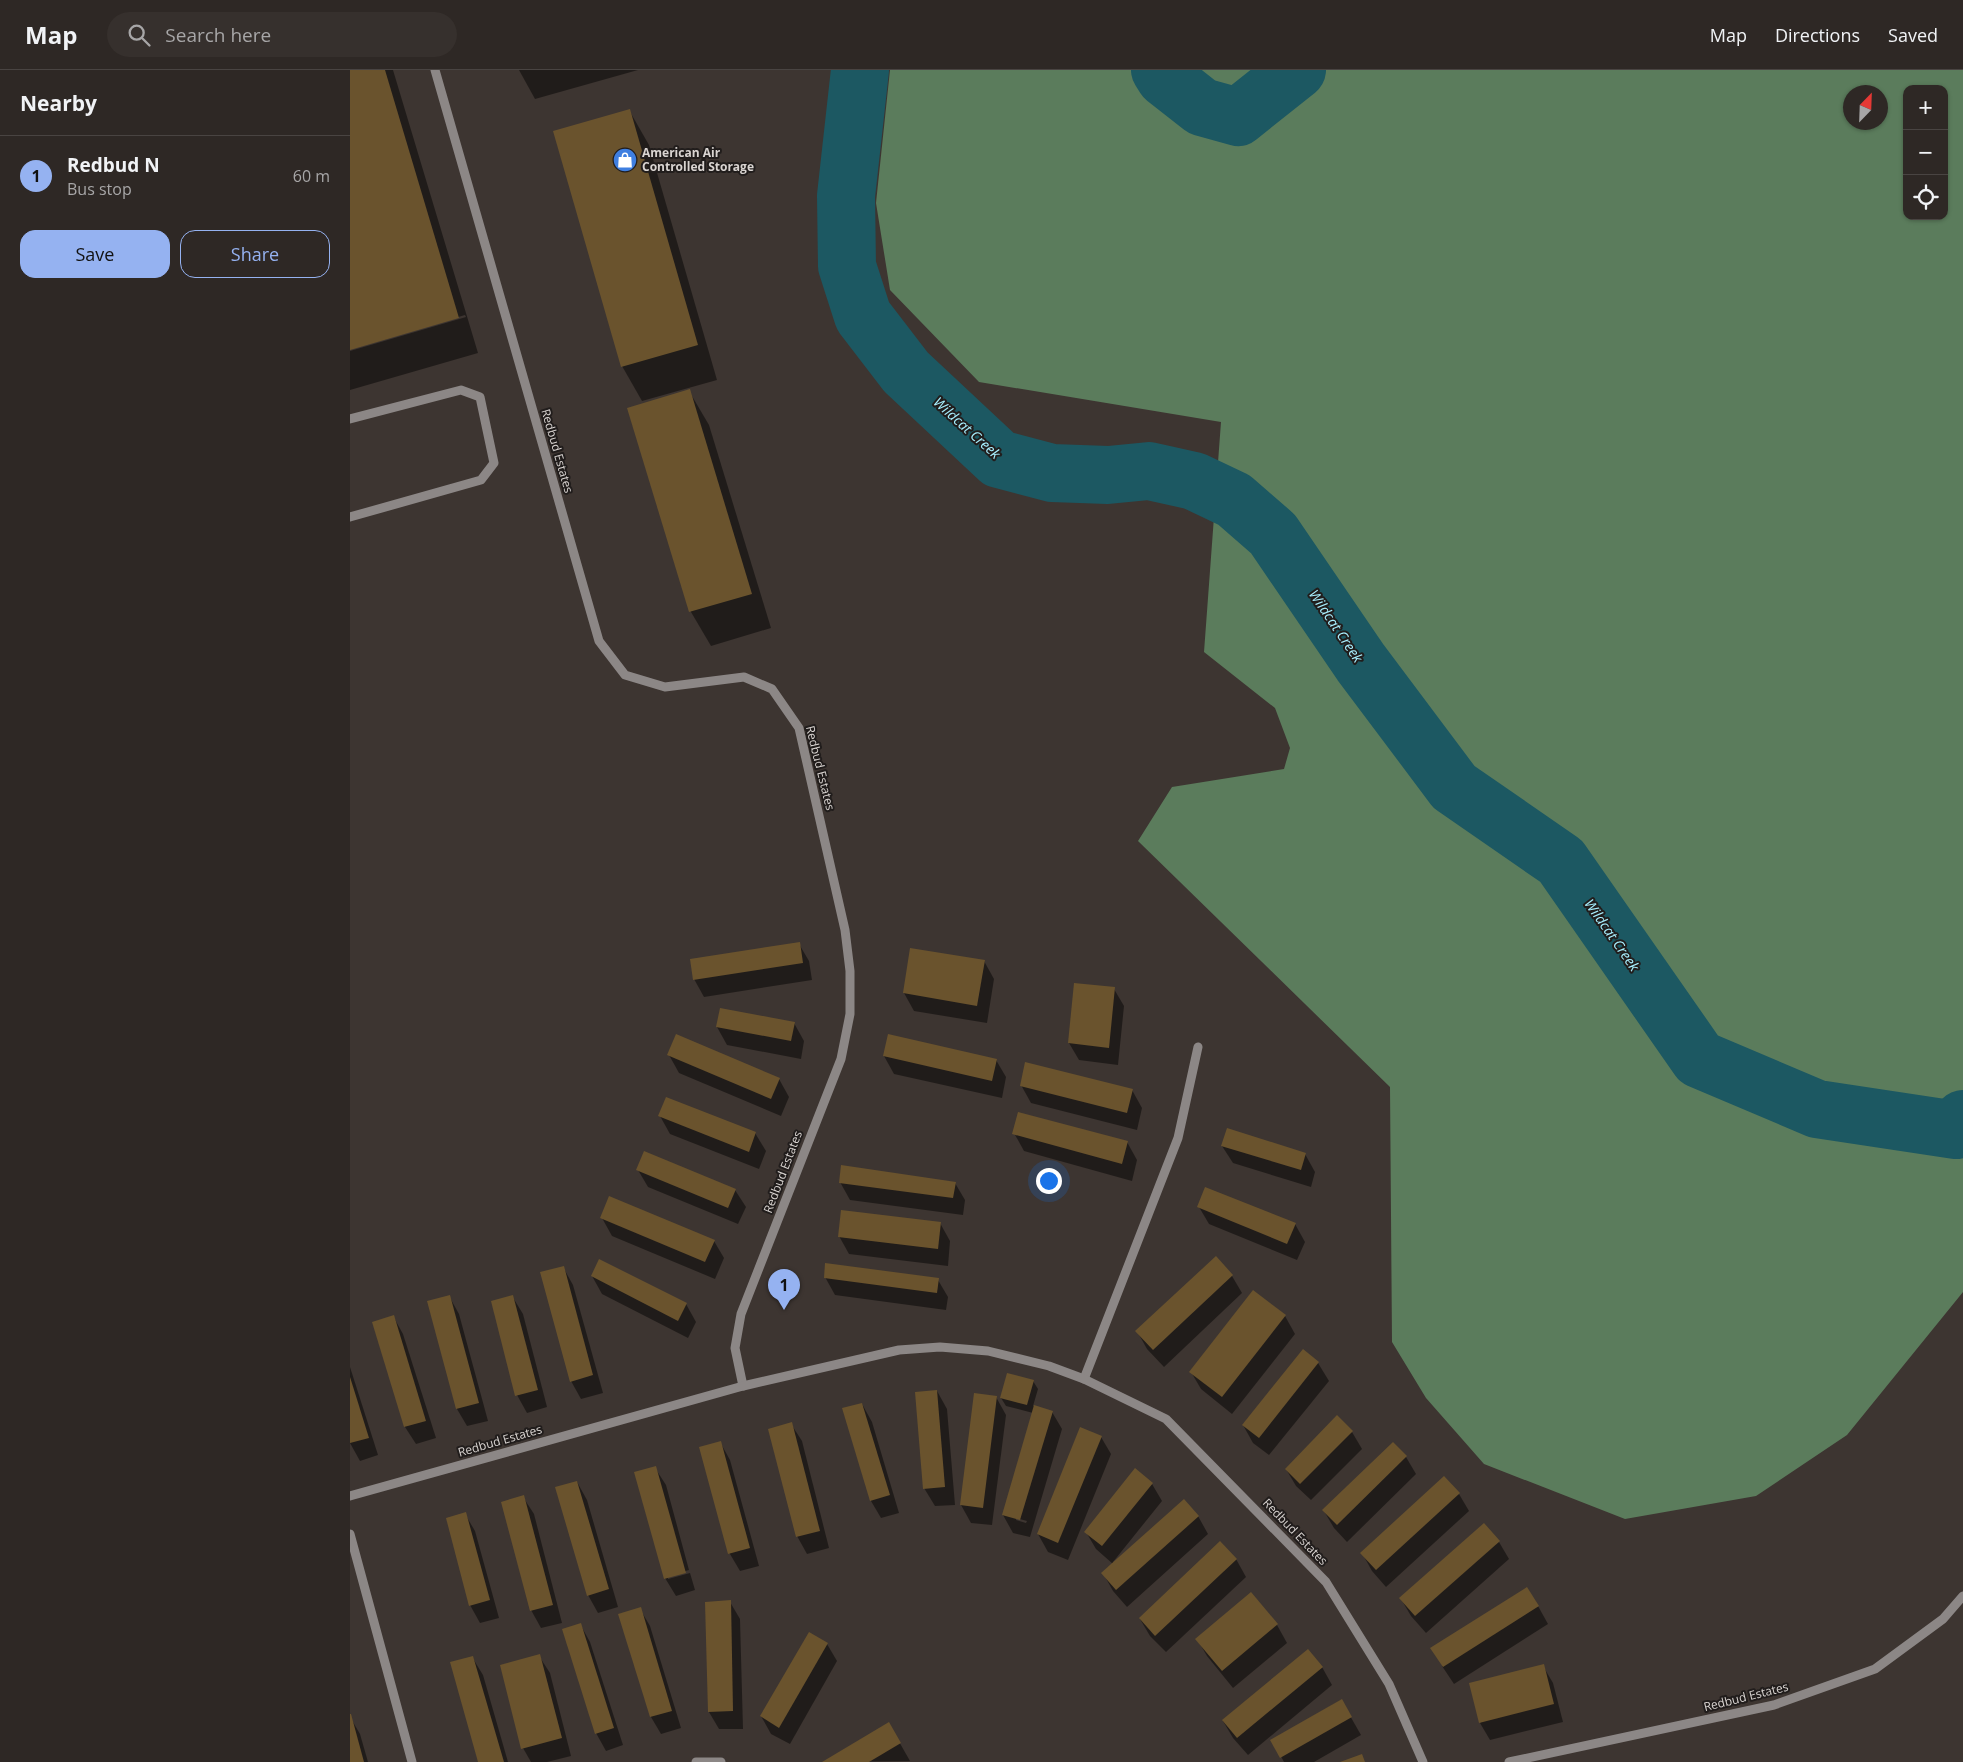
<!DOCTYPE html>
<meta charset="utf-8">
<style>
:root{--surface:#2e2825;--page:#36302d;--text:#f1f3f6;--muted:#a7a6a7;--line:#494442;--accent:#95b2f1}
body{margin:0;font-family:"Open Sans",sans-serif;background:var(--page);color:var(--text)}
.controls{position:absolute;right:15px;top:15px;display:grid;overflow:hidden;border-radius:10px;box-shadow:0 1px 4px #0004}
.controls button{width:45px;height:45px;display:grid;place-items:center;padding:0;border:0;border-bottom:1px solid var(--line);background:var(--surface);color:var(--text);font:25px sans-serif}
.compass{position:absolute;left:1493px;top:15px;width:45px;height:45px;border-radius:50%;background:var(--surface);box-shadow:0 1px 4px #0004;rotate:23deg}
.you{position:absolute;left:698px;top:1110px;width:18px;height:18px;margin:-12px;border:4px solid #fff;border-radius:50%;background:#1a73e8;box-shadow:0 0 0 8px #1a73e833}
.badge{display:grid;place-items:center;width:32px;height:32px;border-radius:50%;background:var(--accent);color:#111;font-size:16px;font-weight:700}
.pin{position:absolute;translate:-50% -41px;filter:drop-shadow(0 1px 2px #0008)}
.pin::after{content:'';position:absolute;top:26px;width:18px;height:15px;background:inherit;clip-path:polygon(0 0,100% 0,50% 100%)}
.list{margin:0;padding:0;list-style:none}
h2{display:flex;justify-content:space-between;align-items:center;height:65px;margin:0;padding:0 20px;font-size:21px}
h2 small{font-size:16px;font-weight:400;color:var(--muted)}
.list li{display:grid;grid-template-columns:32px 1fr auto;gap:15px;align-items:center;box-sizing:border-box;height:80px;padding:0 20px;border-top:1px solid var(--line)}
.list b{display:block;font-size:19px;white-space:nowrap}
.list p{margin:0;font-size:16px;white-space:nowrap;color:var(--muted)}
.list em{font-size:16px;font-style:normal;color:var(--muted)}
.actions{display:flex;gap:10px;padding:15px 20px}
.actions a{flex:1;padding:11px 0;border:1px solid var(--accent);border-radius:15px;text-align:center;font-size:18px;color:var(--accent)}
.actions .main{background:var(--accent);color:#111}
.icon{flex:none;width:28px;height:28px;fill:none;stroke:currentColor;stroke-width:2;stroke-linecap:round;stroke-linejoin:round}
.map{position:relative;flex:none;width:1613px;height:1692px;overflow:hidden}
header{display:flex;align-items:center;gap:30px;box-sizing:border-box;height:70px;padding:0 25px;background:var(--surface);border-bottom:1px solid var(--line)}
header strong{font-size:24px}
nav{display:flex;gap:28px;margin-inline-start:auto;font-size:18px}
.search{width:350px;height:45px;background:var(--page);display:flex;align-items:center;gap:12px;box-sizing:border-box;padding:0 18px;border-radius:28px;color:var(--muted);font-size:19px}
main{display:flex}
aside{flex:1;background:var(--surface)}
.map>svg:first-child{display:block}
.forest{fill:#5b7c5c;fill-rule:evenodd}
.shadow{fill:#0007;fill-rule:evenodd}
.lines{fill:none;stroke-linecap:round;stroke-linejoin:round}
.river{stroke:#1c5862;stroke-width:58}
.building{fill:#6a532d}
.minor{stroke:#8c8786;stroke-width:9}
.labels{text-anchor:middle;stroke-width:4;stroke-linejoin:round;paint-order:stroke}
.poi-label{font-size:12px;font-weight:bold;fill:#d9d4d1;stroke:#211d1c;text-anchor:start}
.street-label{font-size:12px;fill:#d9d4d1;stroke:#211d1c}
.water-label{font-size:14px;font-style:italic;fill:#a8f0ff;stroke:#211d1c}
</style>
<header>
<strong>Map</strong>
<div class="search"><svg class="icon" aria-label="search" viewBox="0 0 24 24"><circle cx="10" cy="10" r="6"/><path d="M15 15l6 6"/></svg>Search here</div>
<nav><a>Map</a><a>Directions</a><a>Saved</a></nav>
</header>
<main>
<aside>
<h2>Nearby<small></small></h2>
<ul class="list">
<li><span class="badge">1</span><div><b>Redbud N</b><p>Bus stop</p></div><em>60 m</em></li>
</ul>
<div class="actions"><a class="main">Save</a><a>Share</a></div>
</aside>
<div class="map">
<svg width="1613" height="1692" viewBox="0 0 1613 1692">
<rect width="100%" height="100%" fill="#3d3531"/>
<path class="forest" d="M540,0H1613V1222L1497,1365L1406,1426L1275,1449L1134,1394L1076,1328L1042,1272L1040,1017L788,771L822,717L934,699L940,678L925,638L854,582L871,352L629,312L540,220L526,133ZM1557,19H1594V146H1557ZM1500,22H1530V52H1500Z"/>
<g class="shadow">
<polygon points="0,0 43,0 128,283 0,320 0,281 116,247 115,245 0,279"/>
<polygon points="169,0 288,0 185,29"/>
<polygon points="279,40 299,75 367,310 292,331 272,296"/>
<polygon points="339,321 359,355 421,558 361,576 341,542 279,339"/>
<polygon points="449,874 459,891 462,910 354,927 344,909"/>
<polygon points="634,891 644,909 637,953 564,941 554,923"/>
<polygon points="764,919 774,936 768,995 729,990 719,973"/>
<polygon points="444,953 454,971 451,989 377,975 367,957"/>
<polygon points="319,985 429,1009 439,1027 431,1046 329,1003"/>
<polygon points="534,986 646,990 656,1007 652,1028 544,1004"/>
<polygon points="671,1015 782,1020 792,1038 787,1060 681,1033"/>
<polygon points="310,1046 405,1063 416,1081 409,1099 320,1064"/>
<polygon points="664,1063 777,1072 787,1090 782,1111 674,1081"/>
<polygon points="872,1076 955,1084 965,1102 961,1117 883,1093"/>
<polygon points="288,1100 385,1120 396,1137 388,1154 298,1117"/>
<polygon points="490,1112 605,1113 615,1130 613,1145 500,1130"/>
<polygon points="849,1137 945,1154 955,1172 947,1190 859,1154"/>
<polygon points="252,1148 364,1171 374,1188 365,1209 262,1166"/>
<polygon points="590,1153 600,1171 598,1196 499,1184 489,1166"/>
<polygon points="866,1188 882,1206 892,1223 814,1297 797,1279 787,1261"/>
<polygon points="213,1197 223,1215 253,1323 231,1329 221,1311"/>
<polygon points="242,1206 336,1234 346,1252 338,1268 252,1224"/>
<polygon points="475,1207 588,1210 598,1227 596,1240 485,1225"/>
<polygon points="99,1226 109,1244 138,1351 117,1356 107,1339"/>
<polygon points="162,1226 173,1244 197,1337 177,1343 167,1325"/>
<polygon points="43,1246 53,1264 86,1368 66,1374 55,1357 23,1253"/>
<polygon points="935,1246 945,1264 882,1344 851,1319 841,1302"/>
<polygon points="953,1281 968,1293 979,1311 919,1385 903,1373 893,1355"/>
<polygon points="0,1297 28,1385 10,1391 0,1373"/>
<path d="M683,1311L688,1319L683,1336L702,1342L712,1359L680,1467L663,1463L653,1445L683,1343L656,1336L651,1328ZM666,1448L677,1451L676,1453L666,1450Z"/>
<polygon points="587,1321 597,1339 605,1435 585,1436 574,1418"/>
<polygon points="625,1324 646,1327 656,1345 642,1455 621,1453 611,1435"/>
<polygon points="512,1334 522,1352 549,1443 531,1448 521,1431"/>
<polygon points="441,1354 452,1371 479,1478 457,1484 447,1466"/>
<polygon points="1002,1362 1012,1379 961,1430 946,1416 936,1399"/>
<polygon points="751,1367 761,1384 718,1490 698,1482 688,1464"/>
<polygon points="370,1372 380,1390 409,1496 390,1501 380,1484 351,1378"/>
<polygon points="1043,1374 1056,1387 1066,1404 997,1472 984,1458 974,1441"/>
<polygon points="305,1398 316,1415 339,1500 318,1506 318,1509 340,1503 345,1520 326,1526 315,1508"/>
<polygon points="227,1412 237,1430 268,1537 248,1543 238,1525"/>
<polygon points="802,1414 812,1431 763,1492 764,1493 848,1446 858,1464 777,1537 763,1521 753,1503 763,1494 746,1479 736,1462"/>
<polygon points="1109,1424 1119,1441 1036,1517 1022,1501 1012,1483"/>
<polygon points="173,1427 184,1444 212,1553 191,1558 181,1540"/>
<polygon points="115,1444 125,1461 149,1548 130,1553 120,1535"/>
<polygon points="1149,1472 1159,1489 1076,1563 1061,1546 1051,1529"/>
<polygon points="886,1489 896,1507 816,1582 800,1566 790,1549"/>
<polygon points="380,1532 390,1549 393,1659 369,1659 359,1642"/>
<polygon points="1188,1536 1198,1554 1104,1614 1092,1596"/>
<polygon points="290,1539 300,1556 331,1658 311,1664 301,1647 270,1544"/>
<polygon points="230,1554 240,1572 273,1675 256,1681 246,1663"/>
<polygon points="927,1555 937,1573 883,1618 857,1586 847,1569"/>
<polygon points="477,1574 487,1591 440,1674 421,1664 411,1646"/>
<polygon points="189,1586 200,1603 221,1686 197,1692 181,1692 173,1678"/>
<polygon points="122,1587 133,1605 158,1692 129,1692"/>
<polygon points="1193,1596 1203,1613 1213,1652 1140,1670 1130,1653"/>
<polygon points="972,1597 982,1615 898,1685 883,1668 873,1651"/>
<polygon points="991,1630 1011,1665 964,1692 934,1692 922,1670"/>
<polygon points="0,1647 10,1664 18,1692 0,1692"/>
<polygon points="539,1654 560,1691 475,1692"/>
</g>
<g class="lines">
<g class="river">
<polyline points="510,0 496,126 497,196 513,246 556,302 649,389 702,403 758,405 799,401 844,411 884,430 923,464 1011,593 1104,717 1211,791 1349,989 1467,1039 1606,1060 1613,1049"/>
<polyline points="810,0 815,8 852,37 888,47 947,0"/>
</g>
</g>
<g class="building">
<polygon points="0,0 35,0 109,248 0,280"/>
<polygon points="280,39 348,275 271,297 203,61"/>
<polygon points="340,319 402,524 339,542 277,338"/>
<polygon points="450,872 453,893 343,910 340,889"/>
<polygon points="560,878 635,890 627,936 553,923"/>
<polygon points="724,913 765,917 759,978 718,973"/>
<polygon points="370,938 445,952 441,971 366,957"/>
<polygon points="326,964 430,1008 421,1029 317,985"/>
<polygon points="538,964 647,989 642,1011 533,986"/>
<polygon points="675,992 783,1019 777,1043 670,1016"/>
<polygon points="316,1027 406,1062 399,1082 308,1046"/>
<polygon points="668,1042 778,1071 772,1094 662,1064"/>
<polygon points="877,1058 956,1083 951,1100 871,1076"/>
<polygon points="294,1081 386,1119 378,1138 286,1100"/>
<polygon points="491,1095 606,1112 603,1128 489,1113"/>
<polygon points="855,1117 946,1153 937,1174 847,1137"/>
<polygon points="259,1126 365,1170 355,1192 250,1148"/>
<polygon points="491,1140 591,1152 588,1179 488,1167"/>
<polygon points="866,1186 883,1205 803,1280 785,1261"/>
<polygon points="249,1189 337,1233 328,1251 241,1206"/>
<polygon points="475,1193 589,1208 587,1223 474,1208"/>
<polygon points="214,1196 243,1305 220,1312 190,1202"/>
<polygon points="903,1220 936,1245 872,1327 839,1302"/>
<polygon points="100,1225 129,1333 106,1339 77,1231"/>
<polygon points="163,1225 188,1320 165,1326 141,1231"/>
<polygon points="44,1245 76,1351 54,1357 22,1252"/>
<polygon points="953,1279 969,1292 909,1368 892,1355"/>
<polygon points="657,1303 684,1310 677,1335 650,1328"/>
<polygon points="0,1307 19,1368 0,1373"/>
<polygon points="587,1320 595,1417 573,1419 565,1322"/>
<polygon points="624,1323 647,1326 633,1438 610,1435"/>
<polygon points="512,1333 540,1425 520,1431 492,1338"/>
<polygon points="684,1335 703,1341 670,1450 652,1445"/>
<polygon points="987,1345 1003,1361 950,1414 935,1399"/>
<polygon points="442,1352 470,1461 446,1467 418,1359"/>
<polygon points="730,1357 752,1366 708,1473 687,1464"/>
<polygon points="371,1371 400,1478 378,1484 349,1377"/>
<polygon points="1043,1372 1057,1386 987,1455 972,1440"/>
<polygon points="306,1396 336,1503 314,1509 284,1402"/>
<polygon points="785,1398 803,1413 752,1476 734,1462"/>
<polygon points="1094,1406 1110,1423 1026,1500 1010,1483"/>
<polygon points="227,1411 259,1519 237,1526 205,1417"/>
<polygon points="174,1425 203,1535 180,1541 151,1432"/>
<polygon points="834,1429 849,1446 766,1520 751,1503"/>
<polygon points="116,1442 140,1530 119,1536 96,1448"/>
<polygon points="1134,1453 1150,1471 1065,1546 1049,1528"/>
<polygon points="870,1471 887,1489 805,1566 789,1548"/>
<polygon points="1177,1517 1189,1536 1093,1597 1080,1578"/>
<polygon points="901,1522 928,1554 872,1601 845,1569"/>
<polygon points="381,1530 383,1641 358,1642 355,1532"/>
<polygon points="291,1537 322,1641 300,1647 268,1544"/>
<polygon points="231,1553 264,1658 245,1664 212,1559"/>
<polygon points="459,1562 478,1573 429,1658 410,1646"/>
<polygon points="958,1579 973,1597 887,1668 872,1650"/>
<polygon points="190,1584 212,1668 171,1679 150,1595"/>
<polygon points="123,1586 154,1692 128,1692 100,1592"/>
<polygon points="1194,1594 1204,1634 1129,1653 1119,1613"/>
<polygon points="992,1629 1002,1647 930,1688 920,1670"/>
<polygon points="0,1644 1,1644 14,1692 0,1692"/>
<polygon points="539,1652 551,1673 519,1692 472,1692"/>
<polygon points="1012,1684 1015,1692 990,1692"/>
</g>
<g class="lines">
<g class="minor">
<polyline points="85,0 249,571 275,605 315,617 394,607 422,619 449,658 495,860 500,901 500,944 491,989 391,1244 385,1278 393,1316"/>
<polyline points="0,349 111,320 130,327 144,393 131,410 0,447"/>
<polyline points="734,1309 828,1068 848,977"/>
<polyline points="0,1426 393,1316 549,1280 590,1277 638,1281 699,1296 734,1309 816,1349 976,1512 1039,1614 1073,1692"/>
<polyline points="0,1464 62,1692"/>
<polyline points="346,1692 371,1692"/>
<polyline points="1159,1692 1424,1635 1525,1599 1593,1549 1613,1526"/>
</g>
</g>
<defs>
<g id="shop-disc" transform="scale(1.25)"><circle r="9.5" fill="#3f7fe0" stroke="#211d1c"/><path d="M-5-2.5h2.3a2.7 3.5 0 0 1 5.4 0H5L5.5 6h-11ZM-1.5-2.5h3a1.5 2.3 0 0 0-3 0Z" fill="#fff"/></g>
</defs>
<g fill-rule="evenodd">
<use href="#shop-disc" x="275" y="90"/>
</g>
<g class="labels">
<g class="poi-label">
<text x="292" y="87">American Air<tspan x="292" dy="14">Controlled Storage</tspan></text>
</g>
<g class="street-label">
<text transform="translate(207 381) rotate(74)" y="4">Redbud Estates</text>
<text transform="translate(470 698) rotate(76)" y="4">Redbud Estates</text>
<text transform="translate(433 1102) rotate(-69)" y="4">Redbud Estates</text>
<text transform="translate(150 1371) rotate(-16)" y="4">Redbud Estates</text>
<text transform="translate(945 1462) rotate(46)" y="4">Redbud Estates</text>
<text transform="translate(1396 1627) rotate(-14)" y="4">Redbud Estates</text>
</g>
<g class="water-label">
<text transform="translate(617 358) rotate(42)" y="5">Wildcat Creek</text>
<text transform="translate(986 556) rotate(56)" y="5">Wildcat Creek</text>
<text transform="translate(1262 865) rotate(55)" y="5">Wildcat Creek</text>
</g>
</g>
</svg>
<div class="controls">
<button>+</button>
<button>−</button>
<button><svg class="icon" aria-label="locate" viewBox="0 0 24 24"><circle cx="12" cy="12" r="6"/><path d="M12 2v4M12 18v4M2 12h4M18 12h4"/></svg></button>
</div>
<svg class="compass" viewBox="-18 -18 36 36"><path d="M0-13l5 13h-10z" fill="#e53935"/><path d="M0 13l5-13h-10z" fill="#a7a6a7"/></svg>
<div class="you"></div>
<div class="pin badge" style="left:434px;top:1240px">1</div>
</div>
</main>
